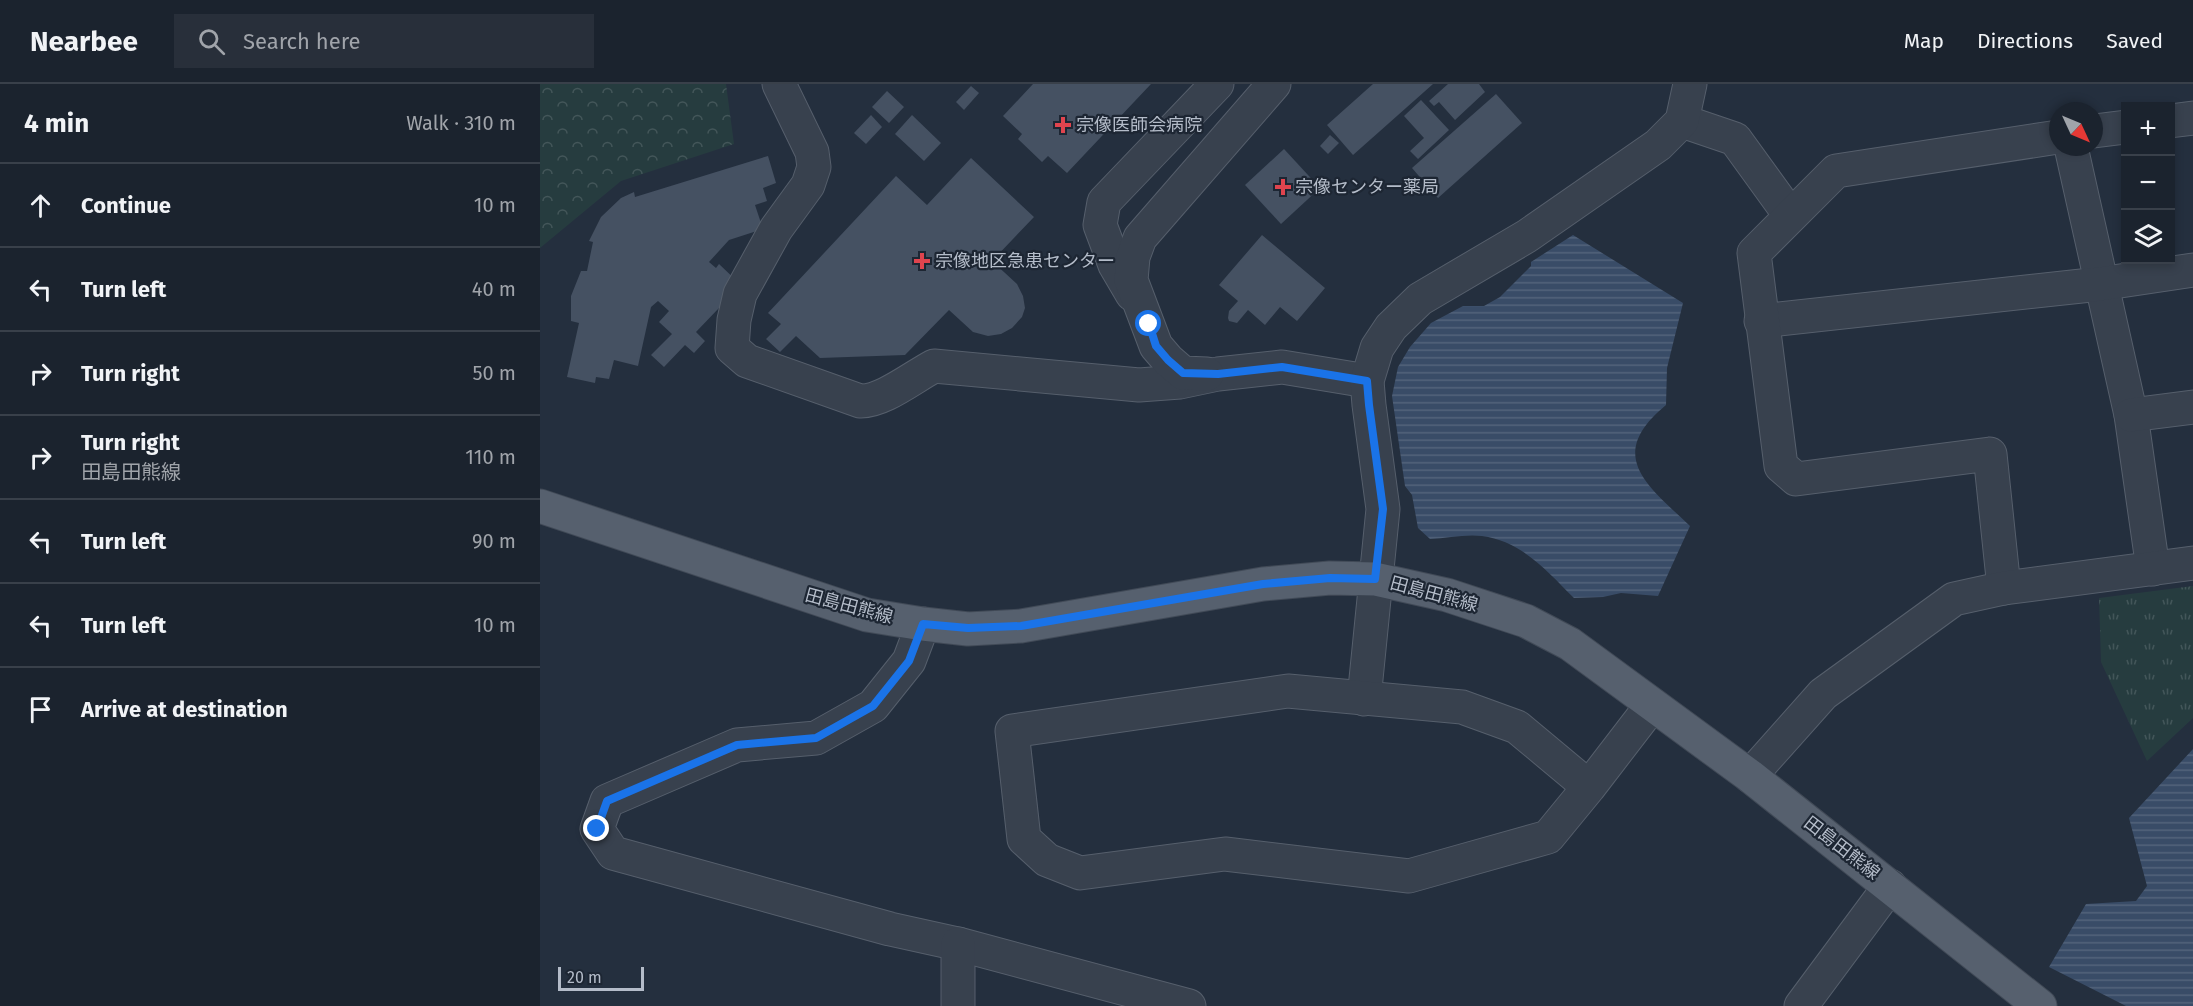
<!DOCTYPE html>
<meta charset="utf-8">
<style>
:root{--surface:#1b232e;--page:#282f3a;--text:#f1f3f6;--muted:#a0a4aa;--line:#39404a}
body{margin:0;font-family:"Fira Sans","Noto Sans JP",sans-serif;background:var(--page);color:var(--text)}
.controls{position:absolute;right:18px;top:18px;display:grid;overflow:hidden;border-radius:0px;box-shadow:0 3px 9px #0003}
.controls button{width:54px;height:54px;display:grid;place-items:center;padding:0;border:0;border-bottom:2px solid var(--line);background:var(--surface);color:var(--text);font:30px sans-serif}
.compass{position:absolute;left:1509px;top:18px;width:54px;height:54px;border-radius:50%;background:var(--surface);box-shadow:0 3px 9px #0003;rotate:134deg}
.scale{position:absolute;left:18px;bottom:15px;width:86px;box-sizing:border-box;padding-left:6px;border:3px solid #b4bcc9;border-top:0;font-size:16px;line-height:21px;white-space:nowrap;color:#b4bcc9;-webkit-text-stroke:4px #1d2633;paint-order:stroke}
.stop{position:absolute;width:18px;height:18px;margin:-14px;border:4px solid #1a73e8;border-radius:50%;background:#fff}
.stop.end{background:#1a73e8;border-color:#fff;box-shadow:0 2px 6px #0008}
.list{margin:0;padding:0;list-style:none}
h2{display:flex;justify-content:space-between;align-items:center;height:78px;margin:0;padding:0 24px;font-size:26px}
h2 small{font-size:20px;font-weight:400;color:var(--muted)}
.list li{display:grid;grid-template-columns:39px 1fr auto;gap:18px;align-items:center;box-sizing:border-box;height:84px;padding:0 24px;border-top:2px solid var(--line)}
.list b{display:block;font-size:22px;white-space:nowrap}
.list p{margin:0;font-size:20px;white-space:nowrap;color:var(--muted)}
.list em{font-size:20px;font-style:normal;color:var(--muted)}
.icon{flex:none;width:33px;height:33px;fill:none;stroke:currentColor;stroke-width:2;stroke-linecap:round;stroke-linejoin:round}
.map{position:relative;flex:none;width:1653px;height:922px;overflow:hidden}
header{display:flex;align-items:center;gap:36px;box-sizing:border-box;height:84px;padding:0 30px;background:var(--surface);border-bottom:2px solid var(--line)}
header strong{font-size:28px}
nav{display:flex;gap:33px;margin-inline-start:auto;font-size:21px}
.search{width:420px;height:54px;background:var(--page);display:flex;align-items:center;gap:15px;box-sizing:border-box;padding:0 21px;border-radius:0px;color:var(--muted);font-size:22px}
main{display:flex}
aside{flex:1;background:var(--surface)}
.map>svg:first-child{display:block}
.forest{fill:url(#forest-crowns)}
.park{fill:url(#park-tufts)}
.water{fill:url(#water-rules)}
.building{fill:#455162}
.lines{fill:none;stroke-linecap:round;stroke-linejoin:round}
.minor-casing{stroke:#565f6c;stroke-width:35}
.major-casing{stroke:#414a57;stroke-width:35}
.minor{stroke:#38414e;stroke-width:33}
.major{stroke:#56606e;stroke-width:33}
.route{stroke:#1a73e8;stroke-width:8}
.health-dot{fill:#e0444e;stroke:#1d2633;stroke-width:2}
.labels{text-anchor:middle;stroke-width:4.5;stroke-linejoin:round;paint-order:stroke}
.poi-label{font-size:18px;fill:#b4bcc9;stroke:#1d2633;text-anchor:start}
.street-label{font-size:18px;fill:#b4bcc9;stroke:#1d2633}
</style>
<header>
<strong>Nearbee</strong>
<div class="search"><svg class="icon" aria-label="search" viewBox="0 0 24 24"><circle cx="10" cy="10" r="6"/><path d="M15 15l6 6"/></svg>Search here</div>
<nav><a>Map</a><a>Directions</a><a>Saved</a></nav>
</header>
<main>
<aside>
<h2>4 min<small>Walk · 310 m</small></h2>
<ul class="list">
<li><svg class="icon" aria-label="ahead" viewBox="0 0 24 24"><path d="M12 20V5M6 11l6-6 6 6"/></svg><div><b>Continue</b></div><em>10 m</em></li>
<li><svg class="icon" aria-label="left" viewBox="0 0 24 24"><path d="M17 20v-9H6M10 6l-5 5 5 5"/></svg><div><b>Turn left</b></div><em>40 m</em></li>
<li><svg class="icon" aria-label="right" viewBox="0 0 24 24"><path d="M7 20v-9h11M14 6l5 5-5 5"/></svg><div><b>Turn right</b></div><em>50 m</em></li>
<li><svg class="icon" aria-label="right" viewBox="0 0 24 24"><path d="M7 20v-9h11M14 6l5 5-5 5"/></svg><div><b>Turn right</b><p>田島田熊線</p></div><em>110 m</em></li>
<li><svg class="icon" aria-label="left" viewBox="0 0 24 24"><path d="M17 20v-9H6M10 6l-5 5 5 5"/></svg><div><b>Turn left</b></div><em>90 m</em></li>
<li><svg class="icon" aria-label="left" viewBox="0 0 24 24"><path d="M17 20v-9H6M10 6l-5 5 5 5"/></svg><div><b>Turn left</b></div><em>10 m</em></li>
<li><svg class="icon" aria-label="arrive" viewBox="0 0 24 24"><path d="M6 21V4h12l-3 4 3 4H6"/></svg><div><b>Arrive at destination</b></div></li>
</ul>
</aside>
<div class="map">
<svg width="1653" height="922" viewBox="0 0 1653 922">
<defs>
<pattern id="forest-crowns" width="20" height="18" patternUnits="userSpaceOnUse" patternTransform="scale(1.5)"><rect width="20" height="18" fill="#263c3f"/><path d="M2 6a3 3 0 1 1 6 0M12 15a3 3 0 1 1 6 0" fill="none" stroke="#435659"/></pattern>
<pattern id="park-tufts" width="24" height="20" patternUnits="userSpaceOnUse" patternTransform="scale(1.5)"><rect width="24" height="20" fill="#263c3f"/><path d="M3 7l-1-3M5 7V3M7 7l1-3M15 17l-1-3M17 17v-4M19 17l1-3" fill="none" stroke="#435659"/></pattern>
<pattern id="water-rules" width="6" height="5" patternUnits="userSpaceOnUse" patternTransform="scale(1.5)"><rect width="6" height="5" fill="#394c67"/><path d="M0 2.5h6" fill="none" stroke="#53647b"/></pattern>
</defs>
<rect width="100%" height="100%" fill="#242f3e"/>
<polygon class="forest" points="0,0 186,0 194,60 81,97 0,164"/>
<polygon class="park" points="1653,502 1653,634 1607,677 1561,578 1559,514"/>
<g class="water">
<path d="M1033,151L1143,219L1127,284L1126,321C1064,372 1108,402 1150,442L1118,512L1081,509L1063,513L1034,514C1008,488 982,457 942,452C926,450 907,454 890,455L878,444L872,411L865,402L852,312L858,283L870,263L891,239L923,222H944L960,213L991,182V178Z"/>
<polygon points="1653,665 1653,922 1586,922 1509,883 1546,820 1596,817 1607,802 1589,734"/>
</g>
<g class="building">
<polygon points="493,0 611,0 527,89 508,72 502,78 478,55 482,50 463,32"/>
<polygon points="833,0 893,0 813,71 787,41"/>
<polygon points="908,0 939,0 945,8 915,36 899,18 894,22 889,17"/>
<polygon points="431,2 439,9 424,26 416,18"/>
<polygon points="347,7 364,23 349,39 332,23"/>
<polygon points="956,10 982,39 898,114 872,84"/>
<polygon points="881,16 909,46 878,75 870,67 884,54 864,32"/>
<polygon points="331,31 342,43 326,60 314,49"/>
<polygon points="372,31 401,59 384,77 355,50"/>
<polygon points="790,51 799,59 788,70 780,62"/>
<polygon points="744,65 780,104 741,140 705,101"/>
<polygon points="228,72 236,99 223,104 227,117 215,121 223,145 189,156 169,178 176,184 179,180 201,201 156,248 165,257 154,269 145,261 124,283 111,271 132,250 119,238 129,227 118,217 111,223 98,282 74,276 69,295 56,293 55,299 27,293 39,239 31,237 31,212 41,187 47,187 53,158 49,157 61,133 81,114 94,108 95,113"/>
<polygon points="431,74 494,133 452,177 477,200 483,212 485,224 482,233 472,244 461,250 448,252 433,248 409,226 365,271 280,274 256,252 240,268 226,255 241,240 228,229 356,92 387,121"/>
<polygon points="722,151 785,204 757,237 740,223 725,241 708,226 697,239 689,237 688,234 689,227 698,217 679,201"/>
</g>
<g class="lines">
<g class="minor-casing">
<g id="minor">
<path d="M239,0L272,68L274,83L268,101L236,145L200,210L194,236L192,264L207,277L320,317C342,318 373,293 394,282L599,301L640,298L678,290L742,283L827,297"/>
<polyline points="1142,37 1195,55 1250,131"/>
<polyline points="1630,37 1653,34"/>
<polyline points="1554,47 1586,43"/>
<polyline points="1531,63 1591,331 1613,485"/>
<polyline points="592,210 575,181 560,141 564,118 677,0"/>
<polyline points="1221,237 1560,200 1653,186"/>
<polyline points="667,290 643,289 628,276 616,262 591,196 593,173 600,154 734,0"/>
<polyline points="1591,331 1653,323"/>
<polyline points="1464,504 1450,370 1256,395 1241,382 1214,169 1296,87 1518,53"/>
<polyline points="383,540 369,577 333,622 276,654 197,661 67,717 57,745 73,769 350,845 418,860 649,922"/>
<polyline points="824,615 843,425 829,321 827,297 837,264 851,243 880,215 987,152 1118,61 1142,37 1150,0"/>
<polyline points="1210,692 1283,610 1414,515 1464,504 1653,479"/>
<polyline points="1049,703 977,643 922,623 748,607 472,647 484,755 507,776 540,789 685,770 869,792 1008,753 1049,703 1112,621"/>
<polyline points="418,860 418,922"/>
<polyline points="1261,922 1350,802"/>
</g>
</g>
<g class="major-casing">
<polyline id="major" points="0,422 327,531 383,540 428,545 481,542 723,500 790,494 835,495 907,511 986,537 1030,560 1210,692 1500,922"/>
</g>
<use href="#minor" class="minor"/>
<use href="#major" class="major"/>
</g>
<g class="lines">
<polyline class="route" points="57,745 67,717 197,661 276,654 333,622 369,577 383,540 428,544 481,542 723,500 790,494 835,495 843,425 829,321 827,297 742,283 678,290 643,289 628,276 616,262 609,240"/>
</g>
<g class="health-dot">
<path d="M520 32h6v6h6v6h-6v6h-6v-6h-6v-6h6z"/>
<path d="M740 94h6v6h6v6h-6v6h-6v-6h-6v-6h6z"/>
<path d="M379 168h6v6h6v6h-6v6h-6v-6h-6v-6h6z"/>
</g>
<g class="labels">
<g class="poi-label">
<text x="536" y="47">宗像医師会病院</text>
<text x="755" y="109">宗像センター薬局</text>
<text x="395" y="183">宗像地区急患センター</text>
</g>
<g class="street-label">
<text transform="translate(894 510) rotate(15)" y="6">田島田熊線</text>
<text transform="translate(309 522) rotate(15)" y="6">田島田熊線</text>
<text transform="translate(1302 764) rotate(38)" y="6">田島田熊線</text>
</g>
</g>
</svg>
<div class="controls">
<button>+</button>
<button>−</button>
<button><svg class="icon" aria-label="layers" viewBox="0 0 24 24"><path d="M12 4l9 5-9 5-9-5zM3 14l9 5 9-5"/></svg></button>
</div>
<svg class="compass" viewBox="-18 -18 36 36"><path d="M0-13l5 13h-10z" fill="#e53935"/><path d="M0 13l5-13h-10z" fill="#a0a4aa"/></svg>
<div class="scale">20 m</div>
<div class="stop" style="left:609px;top:240px"></div>
<div class="stop end" style="left:57px;top:745px"></div>
</div>
</main>
